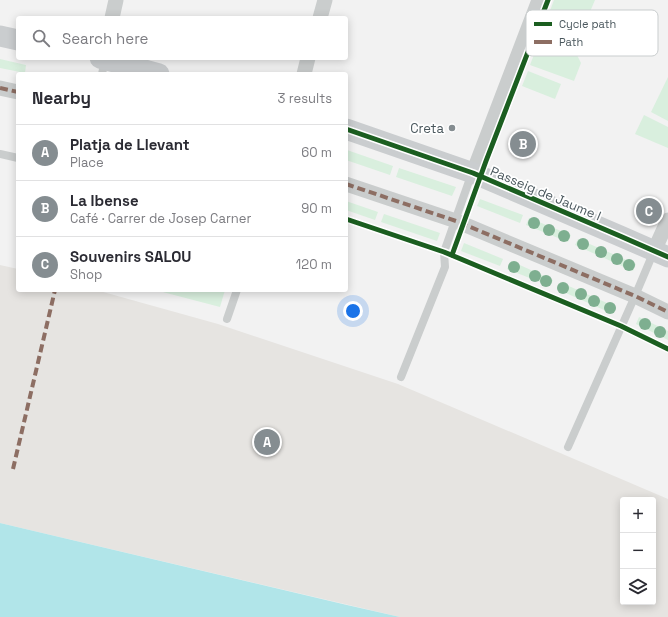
<!DOCTYPE html>
<meta charset="utf-8">
<style>
:root{--surface:#fff;--page:#f2f2f3;--text:#2b2b33;--muted:#7c7c81;--line:#e1e1e2;--accent:#858d91}
body{margin:0;font-family:"Space Grotesk",sans-serif;background:var(--page);color:var(--text)}
.controls{position:absolute;right:12px;bottom:12px;display:grid;overflow:hidden;border-radius:4px;box-shadow:0 2px 10px #0003}
.controls button{width:36px;height:36px;display:grid;place-items:center;padding:0;border:0;border-bottom:1px solid var(--line);background:var(--surface);color:var(--text);font:20px sans-serif}
.you{position:absolute;left:353px;top:311px;width:14px;height:14px;margin:-10px;border:3px solid #fff;border-radius:50%;background:#1a73e8;box-shadow:0 0 0 6px #1a73e833}
.badge{display:grid;place-items:center;width:26px;height:26px;border-radius:50%;background:var(--accent);color:#fff;font-size:13px;font-weight:700}
.pin{position:absolute;translate:-50% -50%;border:2px solid #fff;box-shadow:0 1px 4px #0006}
.list{margin:0;padding:0;list-style:none}
h2{display:flex;justify-content:space-between;align-items:center;height:52px;margin:0;padding:0 16px;font-size:17px}
h2 small{font-size:13px;font-weight:400;color:var(--muted)}
.list li{display:grid;grid-template-columns:26px 1fr auto;gap:12px;align-items:center;box-sizing:border-box;height:56px;padding:0 16px;border-top:1px solid var(--line)}
.list b{display:block;font-size:15px;white-space:nowrap}
.list p{margin:0;font-size:13px;white-space:nowrap;color:var(--muted)}
.list em{font-size:13px;font-style:normal;color:var(--muted)}
.icon{flex:none;width:22px;height:22px;fill:none;stroke:currentColor;stroke-width:2;stroke-linecap:round;stroke-linejoin:round}
.map{position:relative;flex:none;width:668px;height:617px;overflow:hidden}
.search{position:absolute;background:var(--surface);box-shadow:0 2px 10px #0003;left:16px;top:16px;width:332px;height:44px;display:flex;align-items:center;gap:10px;box-sizing:border-box;padding:0 14px;border-radius:4px;color:var(--muted);font-size:15px}
.panel{position:absolute;background:var(--surface);box-shadow:0 2px 10px #0003;left:16px;top:72px;width:332px;height:220px;border-radius:4px}
.map>svg:first-child{display:block}
.green{fill:#d9efde}
.sand{fill:#e6e4e1;fill-rule:evenodd}
.water{fill:#b1e5e9}
.lines{fill:none;stroke-linecap:round;stroke-linejoin:round}
.lane{stroke:#cacdcd;stroke-width:8}
.street{stroke:#cacdcd;stroke-width:15}
.secondary{stroke:#cacdcf;stroke-width:21}
.quiet{stroke:#8d6e63;stroke-width:4;stroke-dasharray:8 4;stroke-linecap:butt}
.cycleway-casing{stroke:#fff;stroke-width:8}
.cycleway{stroke:#1b5e20;stroke-width:5}
.tree{fill:#7eaf90}
.poi-dot{fill:#858d91;stroke:#fff;stroke-width:1.5}
.labels{text-anchor:middle;stroke-width:3.5;stroke-linejoin:round;paint-order:stroke}
.poi-label{font-size:13px;fill:#4a575d;stroke:#fff;text-anchor:end}
.street-label{font-size:13px;fill:#4a575d;stroke:#fff}
.key{fill:#fff;stroke:#c9cdce;stroke-width:1}
.key-label{font-size:11px;fill:#4a575d}
</style>
<div class="map">
<svg width="668" height="617" viewBox="0 0 668 617">
<rect width="100%" height="100%" fill="#f2f2f2"/>
<g class="green">
<polygon points="554,0 595,0 584,26 571,10 557,20 548,16"/>
<polygon points="546,23 582,38 575,51 581,63 574,81 530,65"/>
<polygon points="0,59 26,65 25,73 0,68"/>
<polygon points="528,71 561,84 555,99 522,86"/>
<polygon points="668,77 668,121 651,112"/>
<polygon points="644,115 668,127 668,148 635,134"/>
<polygon points="347,150 393,166 390,175 346,160"/>
<polygon points="399,168 456,187 452,196 396,177"/>
<polygon points="480,199 523,215 520,223 477,206"/>
<polygon points="346,201 378,212 375,220 346,210"/>
<polygon points="384,214 440,233 437,241 381,222"/>
<polygon points="529,218 571,235 568,242 526,225"/>
<polygon points="578,239 636,264 633,271 575,245"/>
<polygon points="464,243 503,259 500,266 461,251"/>
<polygon points="511,261 553,280 550,286 507,269"/>
<polygon points="562,283 616,307 613,314 559,290"/>
<polygon points="155,290 225,290 220,307"/>
<polygon points="639,317 668,331 668,340 636,324"/>
</g>
<path class="sand" d="M0,265L18,269V290H96L218,324L398,384L668,499V617H400L0,523ZM623,500H653V602H623Z"/>
<polygon class="water" points="0,523 347,605 400,617 0,617"/>
<g class="lines">
<g class="lane">
<polyline points="102,74 105,59"/>
<polyline points="0,154 18,158"/>
<polyline points="227,319 237,290"/>
<polyline points="401,377 445,267 444,252 468,184 472,174"/>
<polyline points="568,447 635,296 654,251"/>
</g>
<g class="street">
<polyline points="112,18 116,0"/>
<polyline points="320,18 325,0"/>
<polyline points="304,74 308,58"/>
<polyline points="0,88 18,92"/>
<polyline points="473,173 539,0"/>
<polyline points="346,184 456,221 635,296 668,312"/>
<polyline points="654,251 668,220"/>
</g>
<g class="secondary">
<polyline points="0,36 18,40"/>
<polyline points="100,58 159,74"/>
<polyline points="346,129 473,173 620,236 668,257"/>
</g>
<g class="quiet">
<polyline points="0,88 18,92"/>
<polyline points="346,184 456,221 635,296 668,312"/>
<polyline points="13,469 55,290"/>
</g>
<g class="cycleway-casing">
<g id="cycleway">
<polyline points="346,129 473,173 620,236 668,257"/>
<polyline points="346,219 444,252 621,326 668,349"/>
<polyline points="452,255 486,161 548,0"/>
</g>
</g>
<use href="#cycleway" class="cycleway"/>
</g>
<g class="tree">
<circle cx="534" cy="223" r="6"/>
<circle cx="549" cy="230" r="6"/>
<circle cx="564" cy="236" r="6"/>
<circle cx="583" cy="244" r="6"/>
<circle cx="601" cy="252" r="6"/>
<circle cx="617" cy="259" r="6"/>
<circle cx="629" cy="265" r="6"/>
<circle cx="514" cy="267" r="6"/>
<circle cx="535" cy="276" r="6"/>
<circle cx="546" cy="281" r="6"/>
<circle cx="563" cy="288" r="6"/>
<circle cx="581" cy="294" r="6"/>
<circle cx="594" cy="301" r="6"/>
<circle cx="610" cy="308" r="6"/>
<circle cx="645" cy="324" r="6"/>
<circle cx="660" cy="332" r="6"/>
</g>
<circle class="poi-dot" cx="452" cy="128" r="4"/>
<g class="labels">
<g class="poi-label">
<text x="444" y="133">Creta</text>
</g>
<g class="street-label">
<text transform="translate(546 193) rotate(23)" y="5">Passeig de Jaume I</text>
</g>
</g>
<rect x="526" y="10" width="132" height="46" rx="6" class="key"/>
<rect x="534" y="22" width="18" height="4" fill="#1b5e20"/>
<rect x="534" y="40" width="18" height="4" fill="#8d6e63"/>
<g class="key-label">
<text x="559" y="28">Cycle path</text>
<text x="559" y="46">Path</text>
</g>
</svg>
<div class="controls">
<button>+</button>
<button>−</button>
<button><svg class="icon" aria-label="layers" viewBox="0 0 24 24"><path d="M12 4l9 5-9 5-9-5zM3 14l9 5 9-5"/></svg></button>
</div>
<div class="you"></div>
<div class="pin badge" style="left:267px;top:442px">A</div>
<div class="pin badge" style="left:523px;top:144px">B</div>
<div class="pin badge" style="left:649px;top:211px">C</div>
<div class="search"><svg class="icon" aria-label="search" viewBox="0 0 24 24"><circle cx="10" cy="10" r="6"/><path d="M15 15l6 6"/></svg>Search here</div>
<section class="panel">
<h2>Nearby<small>3 results</small></h2>
<ul class="list">
<li><span class="badge">A</span><div><b>Platja de Llevant</b><p>Place</p></div><em>60 m</em></li>
<li><span class="badge">B</span><div><b>La Ibense</b><p>Café · Carrer de Josep Carner</p></div><em>90 m</em></li>
<li><span class="badge">C</span><div><b>Souvenirs SALOU</b><p>Shop</p></div><em>120 m</em></li>
</ul>
</section>
</div>
